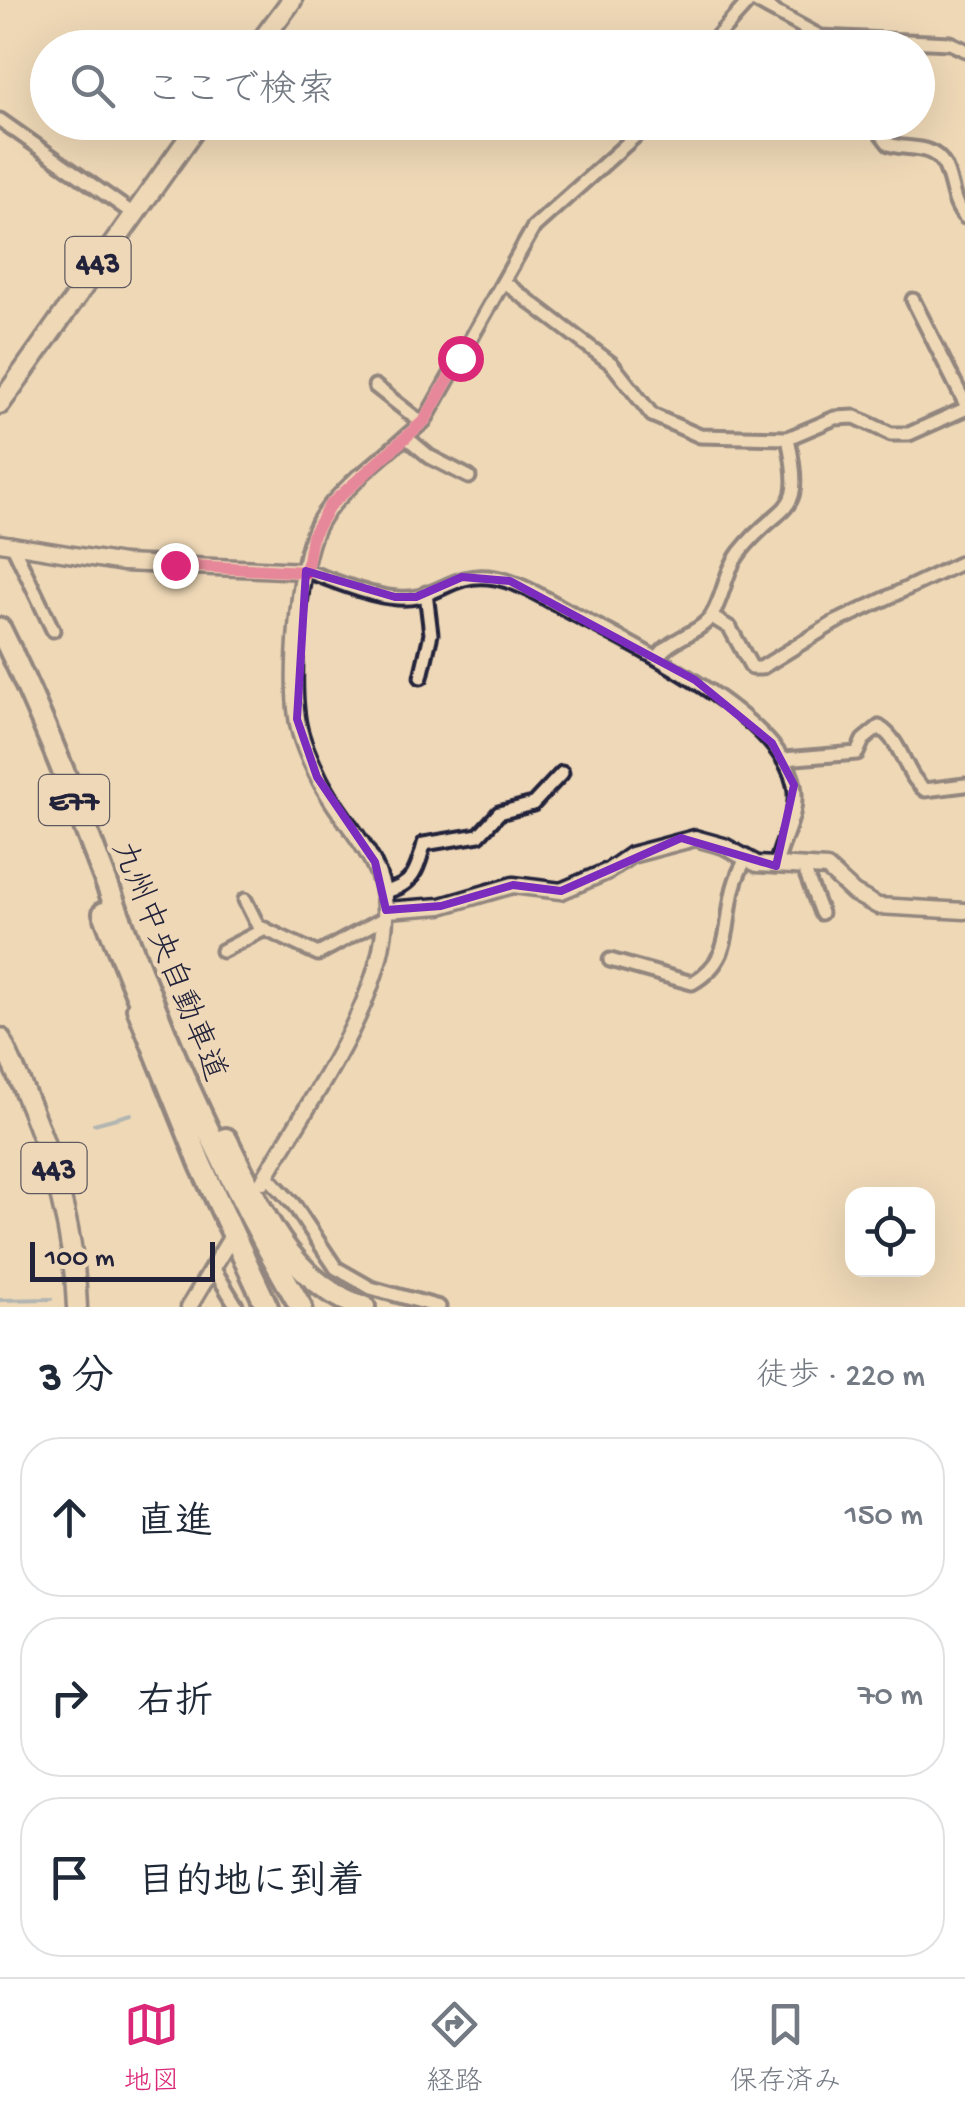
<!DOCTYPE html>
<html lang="ja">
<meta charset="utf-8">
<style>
:root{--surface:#fff;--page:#f6f6f7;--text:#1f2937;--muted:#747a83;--line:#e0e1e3;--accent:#db2777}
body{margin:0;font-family:"Gochi Hand","Klee One",sans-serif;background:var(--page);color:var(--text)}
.controls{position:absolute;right:30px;bottom:30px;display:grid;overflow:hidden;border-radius:20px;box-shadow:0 10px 40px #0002}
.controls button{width:90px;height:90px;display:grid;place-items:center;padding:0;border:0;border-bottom:2px solid var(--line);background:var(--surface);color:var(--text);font:50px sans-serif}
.scale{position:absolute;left:30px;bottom:25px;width:185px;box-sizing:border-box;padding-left:10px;border:5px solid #22223b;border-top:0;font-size:28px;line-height:35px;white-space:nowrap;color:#22223b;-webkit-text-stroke:8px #eed8b7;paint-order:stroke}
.stop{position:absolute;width:30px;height:30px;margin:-22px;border:8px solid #db2777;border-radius:50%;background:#fff}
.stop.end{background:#db2777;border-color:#fff;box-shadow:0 2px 10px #0008}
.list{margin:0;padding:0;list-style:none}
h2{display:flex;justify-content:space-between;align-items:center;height:130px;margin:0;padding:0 40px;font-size:42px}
h2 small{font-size:32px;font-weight:400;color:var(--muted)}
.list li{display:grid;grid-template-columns:65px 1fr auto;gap:30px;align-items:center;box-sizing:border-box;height:160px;margin:0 20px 20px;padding:0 20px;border:2px solid var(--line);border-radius:40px}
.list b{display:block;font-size:38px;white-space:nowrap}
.list em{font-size:32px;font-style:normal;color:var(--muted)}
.icon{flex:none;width:55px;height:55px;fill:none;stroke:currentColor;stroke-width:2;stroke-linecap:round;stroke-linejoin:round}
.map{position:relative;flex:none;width:965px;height:1307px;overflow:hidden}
.search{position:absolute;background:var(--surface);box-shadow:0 10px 40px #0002;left:30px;right:30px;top:30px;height:110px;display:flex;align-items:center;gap:25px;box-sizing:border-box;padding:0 35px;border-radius:55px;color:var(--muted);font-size:38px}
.sheet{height:670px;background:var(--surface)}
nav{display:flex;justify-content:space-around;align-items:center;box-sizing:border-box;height:140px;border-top:2px solid var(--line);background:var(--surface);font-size:28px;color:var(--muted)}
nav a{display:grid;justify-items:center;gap:5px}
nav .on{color:var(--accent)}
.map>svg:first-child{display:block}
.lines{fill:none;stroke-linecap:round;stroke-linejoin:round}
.stream{stroke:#698aac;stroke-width:4}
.minor-casing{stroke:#22223b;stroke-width:19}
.tertiary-casing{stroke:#22223b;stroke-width:21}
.trunk-casing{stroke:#22223b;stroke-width:25}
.motorway-casing{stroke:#22223b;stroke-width:28}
.minor{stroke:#eed8b7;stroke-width:11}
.tertiary{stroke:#eed8b7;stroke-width:14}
.trunk{stroke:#eed8b7;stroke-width:18}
.motorway{stroke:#eed8b7;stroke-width:20}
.route{stroke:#db2777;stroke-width:12}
.marked{fill:none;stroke:#7b2cbf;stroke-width:8;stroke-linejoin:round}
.labels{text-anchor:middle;stroke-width:9;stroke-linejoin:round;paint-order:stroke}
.shield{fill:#eed8b7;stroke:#5f5960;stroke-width:2.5}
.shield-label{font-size:30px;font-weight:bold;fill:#22223b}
.street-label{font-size:32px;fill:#22223b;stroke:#eed8b7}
</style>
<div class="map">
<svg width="965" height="1307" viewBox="0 0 965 1307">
<rect width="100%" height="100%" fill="#eed8b7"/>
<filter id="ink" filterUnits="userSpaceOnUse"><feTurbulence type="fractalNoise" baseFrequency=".01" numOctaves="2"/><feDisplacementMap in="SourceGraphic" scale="20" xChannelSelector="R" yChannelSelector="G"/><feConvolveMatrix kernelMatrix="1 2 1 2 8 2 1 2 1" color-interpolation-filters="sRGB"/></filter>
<g filter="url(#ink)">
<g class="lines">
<g class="stream">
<polyline points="94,1124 131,1114"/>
<polyline points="0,1300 51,1299"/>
</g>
<g class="minor-casing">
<g id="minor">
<polyline points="753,0 821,37 950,43 965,50"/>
<polyline points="707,48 750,0"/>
<polyline points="0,120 132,213"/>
<path d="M872,122L889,144C901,149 915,146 928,151C956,161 946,198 965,217"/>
<polyline points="504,282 612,364 652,415 700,436 788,438 835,418 855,417 891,434 909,434 965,409"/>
<polyline points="913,300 965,403"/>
<polyline points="375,386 422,423"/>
<polyline points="406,437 430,457 469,477"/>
<polyline points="359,477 425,420 534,227 651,122"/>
<polyline points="12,544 53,630"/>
<path d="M306,571C337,581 384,604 417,597C443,591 458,574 488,577C520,580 550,602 578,616C636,646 781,718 794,785C800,815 781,839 776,866"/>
<polyline points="712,617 730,628 752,668 761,668 834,623 965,561"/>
<path d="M658,657C670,638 701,633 712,615C724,596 725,571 740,552C782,498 806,521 788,438"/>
<polyline points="421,677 431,634 426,593"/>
<path d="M784,759L857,753L863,740L879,727C904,743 903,773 925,790L965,785"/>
<polyline points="803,866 821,913"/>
<path d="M384,892C413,886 417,871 424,844L479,835L499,813L533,804L562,773"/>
<polyline points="245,900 258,926 318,954 384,918"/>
<polyline points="222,951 265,929"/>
<path d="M610,960L692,983C745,953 715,906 747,858"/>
<polyline points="266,1175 294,1205 336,1268 371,1288 439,1307"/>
<polyline points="214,1269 237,1307"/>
</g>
</g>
<g class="tertiary-casing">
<g id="tertiary">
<polyline points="0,543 123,563 306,571"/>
<polyline points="386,910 441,906 513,885 561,891 608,871 631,855 695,838 724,846 757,864 827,868 854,893 878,906 965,911"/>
<path d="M263,1181C305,1106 389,996 385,907C383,853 338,821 317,774C309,758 299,735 297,717C291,675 298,576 313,536C321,512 341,495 359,477"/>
<polyline points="189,1307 230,1239"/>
</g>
</g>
<g class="trunk-casing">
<g id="trunk">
<polyline points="256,48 292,0"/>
<polyline points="0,404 200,122"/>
<path d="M0,1038C41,1123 74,1212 77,1307"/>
</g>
</g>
<g class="motorway-casing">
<g id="motorway">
<path d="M0,629C71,772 118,925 181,1071C217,1152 256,1230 301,1307"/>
<polyline points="104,913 146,1017"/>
<polyline points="138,1008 201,1165 267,1307"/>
<path d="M226,1139C259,1204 288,1284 364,1307"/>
</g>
</g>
<use href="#minor" class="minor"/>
<use href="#tertiary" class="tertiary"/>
<use href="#trunk" class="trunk"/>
<use href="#motorway" class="motorway"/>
</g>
</g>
<g class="lines" filter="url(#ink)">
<polyline class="route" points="175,565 306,572 312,536 330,505 425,420 460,358"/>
</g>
<path d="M0 0H965V1307H0ZM306,571L395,597H416L462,577L510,581L695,680L772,743L794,785L776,866L681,838L561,891L513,885L441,906L386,910L375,862L317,777L297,719Z" fill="#eed8b7" fill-opacity=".55" fill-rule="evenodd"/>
<path class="marked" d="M306,571L395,597H416L462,577L510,581L695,680L772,743L794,785L776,866L681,838L561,891L513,885L441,906L386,910L375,862L317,777L297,719Z"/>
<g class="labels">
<g class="shield">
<rect x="65.5" y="237" width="65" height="50" rx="8"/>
<rect x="39" y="775" width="70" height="50" rx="8"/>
<rect x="21.5" y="1143" width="65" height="50" rx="8"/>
</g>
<g class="shield-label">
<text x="98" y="272">443</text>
<text x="74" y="810">E77</text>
<text x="54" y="1178">443</text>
</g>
<g class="street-label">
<text transform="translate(171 960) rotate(68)" y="11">九州中央自動車道</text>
</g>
</g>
</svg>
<div class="controls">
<button><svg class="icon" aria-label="locate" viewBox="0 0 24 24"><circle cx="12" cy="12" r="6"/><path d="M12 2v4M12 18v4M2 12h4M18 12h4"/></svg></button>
</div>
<div class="scale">100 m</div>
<div class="stop" style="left:460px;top:358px"></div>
<div class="stop end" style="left:175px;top:565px"></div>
<div class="search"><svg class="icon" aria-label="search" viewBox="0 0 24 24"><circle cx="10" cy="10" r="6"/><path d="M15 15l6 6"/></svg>ここで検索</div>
</div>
<section class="sheet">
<h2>3 分<small>徒歩 · 220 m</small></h2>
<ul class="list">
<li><svg class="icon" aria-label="ahead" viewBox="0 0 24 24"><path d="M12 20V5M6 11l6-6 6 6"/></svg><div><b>直進</b></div><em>150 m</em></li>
<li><svg class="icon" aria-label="right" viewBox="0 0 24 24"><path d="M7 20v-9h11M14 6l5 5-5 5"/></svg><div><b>右折</b></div><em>70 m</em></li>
<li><svg class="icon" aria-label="arrive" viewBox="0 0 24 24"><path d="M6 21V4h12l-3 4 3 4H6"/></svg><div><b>目的地に到着</b></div></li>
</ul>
</section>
<nav>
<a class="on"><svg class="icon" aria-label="map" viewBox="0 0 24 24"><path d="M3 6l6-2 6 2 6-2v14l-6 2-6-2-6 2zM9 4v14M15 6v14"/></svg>地図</a>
<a><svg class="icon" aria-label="directions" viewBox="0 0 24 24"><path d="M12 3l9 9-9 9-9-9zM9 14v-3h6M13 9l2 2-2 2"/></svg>経路</a>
<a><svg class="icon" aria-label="saved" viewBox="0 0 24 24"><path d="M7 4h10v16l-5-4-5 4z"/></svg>保存済み</a>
</nav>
